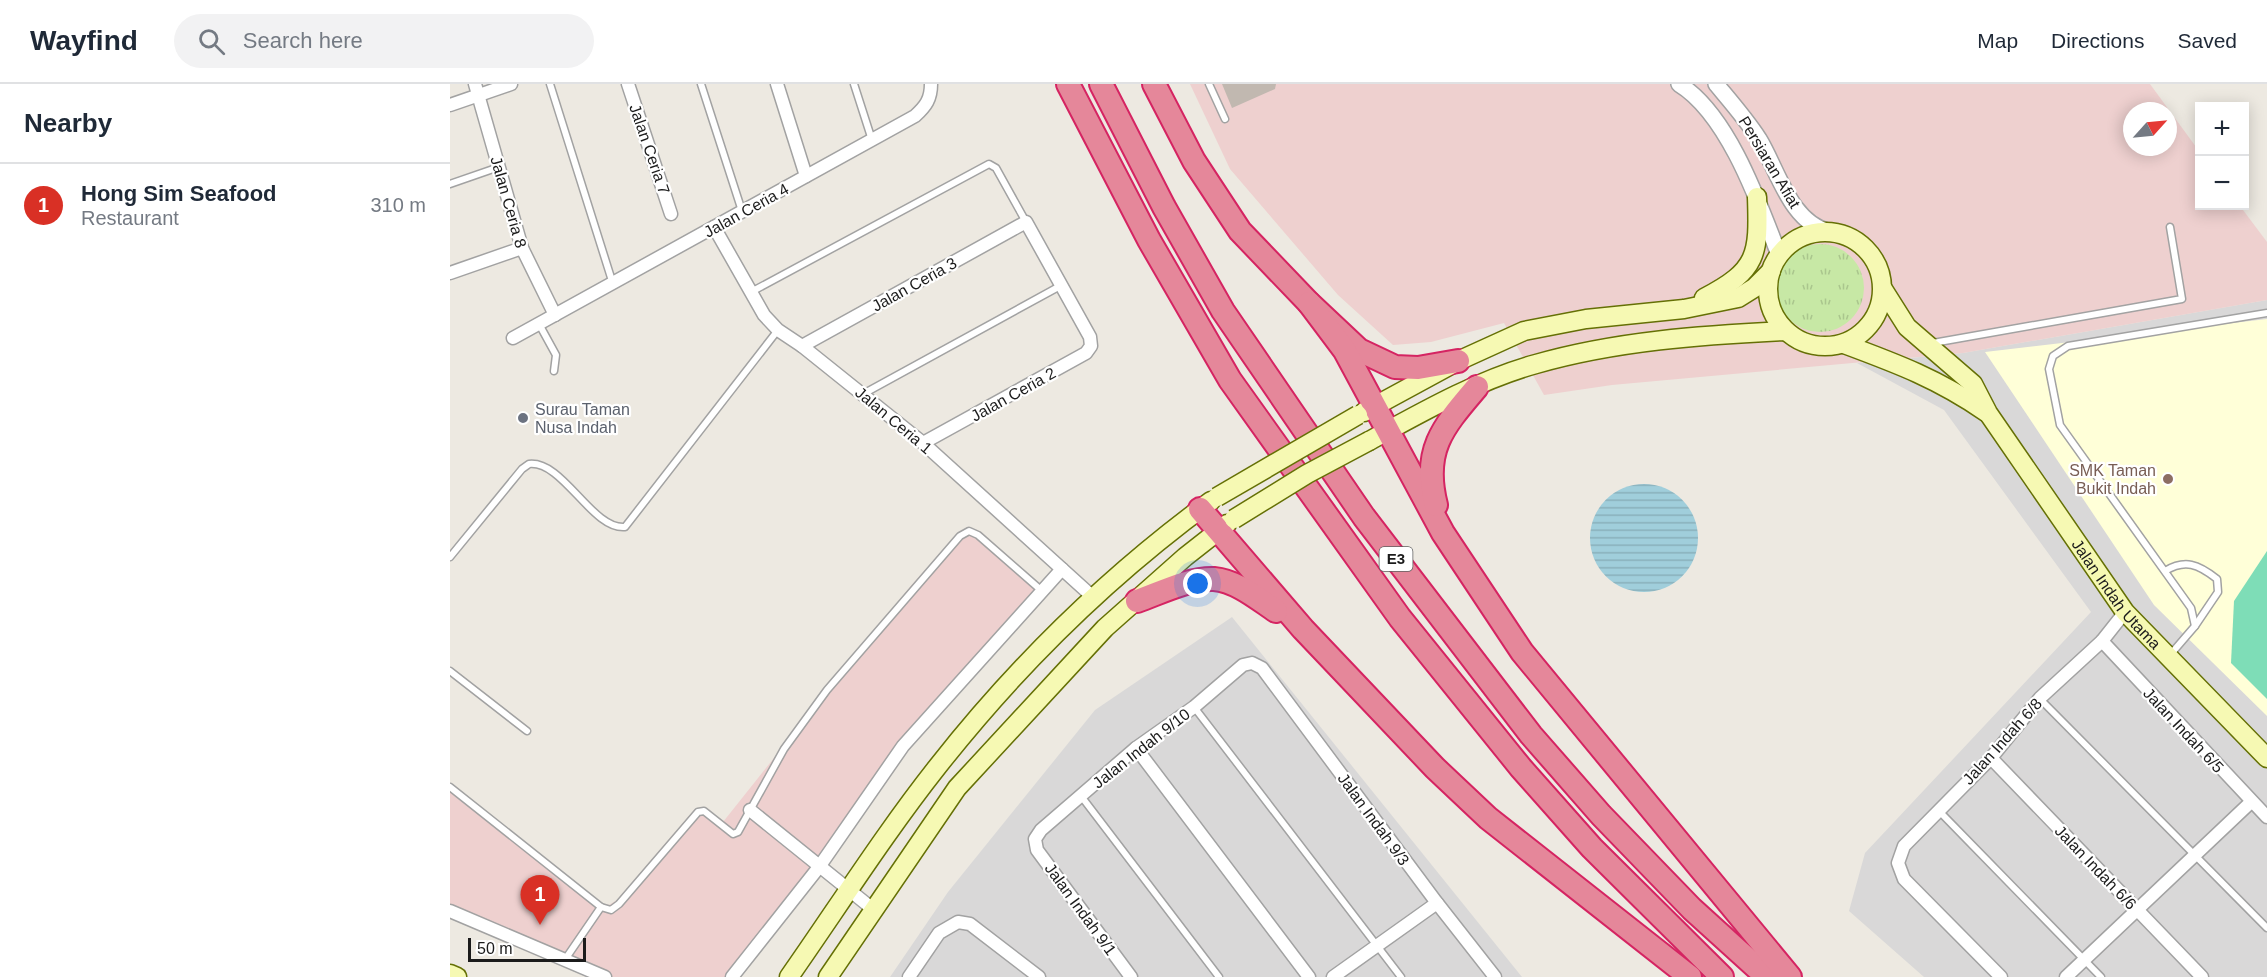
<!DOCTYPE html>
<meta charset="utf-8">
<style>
:root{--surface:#fff;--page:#f2f2f3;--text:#1f2937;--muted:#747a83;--line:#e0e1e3;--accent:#d93025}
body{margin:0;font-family:Arial,sans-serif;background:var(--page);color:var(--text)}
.controls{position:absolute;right:18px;top:18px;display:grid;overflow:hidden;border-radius:0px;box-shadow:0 3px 15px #0003}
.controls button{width:54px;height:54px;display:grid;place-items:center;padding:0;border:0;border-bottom:2px solid var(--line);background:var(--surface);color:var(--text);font:30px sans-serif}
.compass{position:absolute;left:1673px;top:18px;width:54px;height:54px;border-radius:50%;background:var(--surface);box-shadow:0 3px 15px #0003;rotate:63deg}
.scale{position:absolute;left:18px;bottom:15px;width:118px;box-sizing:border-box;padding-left:6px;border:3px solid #1b1b1b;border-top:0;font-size:16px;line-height:21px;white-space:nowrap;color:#1b1b1b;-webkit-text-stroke:4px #fff;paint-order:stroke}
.you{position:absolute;left:748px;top:500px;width:21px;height:21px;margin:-15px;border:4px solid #fff;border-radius:50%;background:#1a73e8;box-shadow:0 0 0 9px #1a73e833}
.badge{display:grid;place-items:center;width:39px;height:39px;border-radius:50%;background:var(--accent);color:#fff;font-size:20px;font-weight:700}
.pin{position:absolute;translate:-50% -50px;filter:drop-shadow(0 2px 3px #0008)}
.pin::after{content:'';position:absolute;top:32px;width:21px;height:18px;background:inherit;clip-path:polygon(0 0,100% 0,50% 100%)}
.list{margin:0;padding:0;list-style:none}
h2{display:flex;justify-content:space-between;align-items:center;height:78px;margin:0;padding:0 24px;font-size:26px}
h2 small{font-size:20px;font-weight:400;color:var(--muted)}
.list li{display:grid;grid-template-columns:39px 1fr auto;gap:18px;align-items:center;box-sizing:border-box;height:84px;padding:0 24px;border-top:2px solid var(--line)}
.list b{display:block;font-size:22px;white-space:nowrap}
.list p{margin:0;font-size:20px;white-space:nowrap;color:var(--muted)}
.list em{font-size:20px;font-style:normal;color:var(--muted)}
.icon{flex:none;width:33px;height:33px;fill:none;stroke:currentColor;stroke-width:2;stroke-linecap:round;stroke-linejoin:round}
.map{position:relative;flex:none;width:1817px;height:893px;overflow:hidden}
header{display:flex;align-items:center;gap:36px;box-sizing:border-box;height:84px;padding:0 30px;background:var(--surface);border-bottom:2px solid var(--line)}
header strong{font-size:28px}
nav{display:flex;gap:33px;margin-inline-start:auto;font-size:21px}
.search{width:420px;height:54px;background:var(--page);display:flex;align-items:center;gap:15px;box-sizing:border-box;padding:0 21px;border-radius:33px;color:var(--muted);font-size:22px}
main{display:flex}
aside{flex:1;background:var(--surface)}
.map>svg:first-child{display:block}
.residential{fill:#d9d8d8}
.commercial{fill:#eed0cf;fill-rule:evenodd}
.education{fill:#ffffd8}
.grass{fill:url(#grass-tufts)}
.pitch{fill:#7eddb7}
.water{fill:url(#water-rules)}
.building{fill:#c1b8b0}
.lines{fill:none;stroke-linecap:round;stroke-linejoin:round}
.service-casing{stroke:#a2a2a2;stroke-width:9}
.minor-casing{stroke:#a2a2a2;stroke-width:15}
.tertiary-casing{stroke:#a2a2a2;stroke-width:18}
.secondary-casing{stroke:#657005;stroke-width:21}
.motorway-casing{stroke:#d52462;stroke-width:26}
.service{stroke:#fff;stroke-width:6}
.minor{stroke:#fff;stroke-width:12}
.tertiary{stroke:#fff;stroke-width:15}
.secondary{stroke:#f6f9b3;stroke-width:18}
.motorway{stroke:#e5879a;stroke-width:22}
.secondary-bridge-casing{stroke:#657005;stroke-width:21;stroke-linecap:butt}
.secondary-bridge{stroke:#f6f9b3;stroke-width:18}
.worship-dot{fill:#6b7280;stroke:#fff;stroke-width:2}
.education-dot{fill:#8d6e63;stroke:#fff;stroke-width:2}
.labels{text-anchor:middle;stroke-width:4.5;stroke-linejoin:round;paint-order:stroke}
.shield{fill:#fff;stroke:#5f5f5f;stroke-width:1.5}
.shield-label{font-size:15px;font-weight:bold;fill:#1b1b1b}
.street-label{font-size:16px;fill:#1b1b1b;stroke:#fff}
.worship-label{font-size:16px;fill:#5b616d;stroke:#fff;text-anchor:start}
.education-label{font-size:16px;fill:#785e54;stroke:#fff;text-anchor:end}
</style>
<header>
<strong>Wayfind</strong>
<div class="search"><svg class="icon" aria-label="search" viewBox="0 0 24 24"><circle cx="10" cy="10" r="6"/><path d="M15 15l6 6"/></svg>Search here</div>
<nav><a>Map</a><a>Directions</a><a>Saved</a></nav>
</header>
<main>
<aside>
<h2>Nearby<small></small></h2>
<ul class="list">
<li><span class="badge">1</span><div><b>Hong Sim Seafood</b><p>Restaurant</p></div><em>310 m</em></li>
</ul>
</aside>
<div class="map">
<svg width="1817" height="893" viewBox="0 0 1817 893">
<defs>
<pattern id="grass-tufts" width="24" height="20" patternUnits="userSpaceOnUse" patternTransform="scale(1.5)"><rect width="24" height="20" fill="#c7e8a5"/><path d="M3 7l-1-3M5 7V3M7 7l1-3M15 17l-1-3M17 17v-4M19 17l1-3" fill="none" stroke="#aac68d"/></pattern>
<pattern id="water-rules" width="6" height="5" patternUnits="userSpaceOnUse" patternTransform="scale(1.5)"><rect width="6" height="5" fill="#a0cedb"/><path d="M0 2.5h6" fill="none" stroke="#89b0bb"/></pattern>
</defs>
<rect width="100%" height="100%" fill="#ede9e1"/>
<g class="residential">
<polygon points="1817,216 1817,893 1474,893 1399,827 1415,769 1641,528 1494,326 1407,279 1513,269"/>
<polygon points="782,533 1072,893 440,893 498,808 645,626"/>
</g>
<g class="commercial">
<path d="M740,0H1700L1749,67L1750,122H1790L1817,158V216L1513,269L1162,301L1094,311L1054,239L981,258L943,261L888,211L780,85ZM1682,27H1718V63H1682Z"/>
<polygon points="519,444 531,448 598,508 458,665 370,793 289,893 141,893 0,834 0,699 152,820 159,821 167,816 245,725 255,723 273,738 460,503 507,450"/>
</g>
<polygon class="education" points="1817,235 1817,632 1704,521 1535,268"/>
<circle class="grass" cx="1370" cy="204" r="44"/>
<polygon class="pitch" points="1817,467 1817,615 1781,579 1784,517"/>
<circle class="water" cx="1194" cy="454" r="54"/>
<polygon class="building" points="772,0 826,0 825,5 782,24"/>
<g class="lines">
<g class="service-casing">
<g id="service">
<polyline points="100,0 163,200"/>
<polyline points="251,0 292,127"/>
<polyline points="404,0 422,56"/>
<polyline points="759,0 775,35"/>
<polyline points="0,100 49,83"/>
<polyline points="301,208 539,80 546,84 576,138"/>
<polyline points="89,240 106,271 104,287"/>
<polyline points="1483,259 1732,215 1720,143"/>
<polyline points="413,310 612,201"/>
<path d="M0,473L72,385L79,380C113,376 142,446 175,443L328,246"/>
<path d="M1715,487C1735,475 1748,480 1767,495L1768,508L1745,542"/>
<polyline points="1720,571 1745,542 1741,524 1610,341 1599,285 1603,272 1618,262 1817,229"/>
<polyline points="0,587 77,647"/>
<polyline points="1590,615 1817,844"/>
<polyline points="744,623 951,893"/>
<polyline points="0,703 151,823 161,826 169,820 248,728 254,727 283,750 288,748 334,665 377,606 510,452 519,447 528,451 592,507"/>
<polyline points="631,712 769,893"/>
<polyline points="1489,727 1651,893"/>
<polyline points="114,877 151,823"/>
</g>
</g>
<g class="minor-casing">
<g id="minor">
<polyline points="25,0 72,164 105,231"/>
<polyline points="178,0 221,130"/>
<polyline points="327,0 356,92"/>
<polyline points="0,21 61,0"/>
<polyline points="264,143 314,231 328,246 352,262 473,359 644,514"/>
<polyline points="0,189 72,164"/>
<path d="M63,254L465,32C476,22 481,15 481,0"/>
<polyline points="352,262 576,138 640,253 641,262 636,269 473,359"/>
<polyline points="1652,557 1817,733"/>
<polyline points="686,664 859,893"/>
<polyline points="1541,674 1752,893"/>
<polyline points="300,726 424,826"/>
<polyline points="0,827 155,893"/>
<polyline points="282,893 369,783 453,662 612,485"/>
<polyline points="459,893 489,849 508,838 520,840 589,893"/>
<polyline points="681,893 587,766 585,755 591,746 686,664 744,623 793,581 802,579 812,584 987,819 1045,893"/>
<polyline points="883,893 987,819"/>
<polyline points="1551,893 1454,795 1448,779 1454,762 1541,674 1590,614 1652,557 1675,528"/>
<polyline points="1616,893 1801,718"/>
</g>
</g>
<g class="tertiary-casing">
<g id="tertiary">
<path d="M1229,0C1278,30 1309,119 1329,171"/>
<path d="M1266,0C1281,18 1296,35 1309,55C1328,86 1340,139 1380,148"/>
</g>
</g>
<g class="secondary-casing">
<g id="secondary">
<circle cx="1375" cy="205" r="57"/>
<path id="s1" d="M1433,205L1457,243L1523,300L1538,329L1675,528L1817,674"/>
<path d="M1254,214C1308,186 1309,171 1307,113"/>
<path d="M1394,260C1448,280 1488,295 1536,328"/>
<polyline points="914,328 1008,277 1074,247 1136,235 1234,225 1288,214 1304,204 1321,187"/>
<path d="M919,357C972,328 1028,296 1086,280C1166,257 1253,251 1335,247"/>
<polyline points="0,890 7,893"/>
<path d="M339,893C388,823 435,749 488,682C566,583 660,491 761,417"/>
<polyline points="378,893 507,704 655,544 735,473 777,440"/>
</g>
</g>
<g class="motorway-casing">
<g id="motorway">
<polyline points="618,0 699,156 780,296 950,534 1071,684 1142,764 1272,893"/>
<polyline points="651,0 714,123 773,227 914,433 1081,651 1151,731 1242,825 1317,893"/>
<polyline points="704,0 744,77 790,147 859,219 909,266 945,283 968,284 1008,277"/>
<polyline points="859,219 895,267 993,449 1072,568 1340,893"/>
<path d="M986,421C972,366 993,343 1027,303"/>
<polyline points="750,425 853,545 985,684 1038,734 1240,893"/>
<path d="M687,517C710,509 739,494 764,495C787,497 808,515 826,527"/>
</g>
</g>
<use href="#service" class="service"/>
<use href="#minor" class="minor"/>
<use href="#tertiary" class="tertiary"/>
<use href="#secondary" class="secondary"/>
<use href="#motorway" class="motorway"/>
<g class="secondary-bridge-casing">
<g id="secondary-bridge">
<polyline points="767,413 908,331"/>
<polyline points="784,435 857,390 919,357"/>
</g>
</g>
<use href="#secondary-bridge" class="secondary-bridge"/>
</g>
<circle class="worship-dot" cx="73" cy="334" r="6"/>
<circle class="education-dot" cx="1718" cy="395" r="6"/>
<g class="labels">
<rect class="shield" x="929.5" y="463" width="33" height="24" rx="4.5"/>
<g class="shield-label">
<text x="946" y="480">E3</text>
</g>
<g class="street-label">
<text transform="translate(200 65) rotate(71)" y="6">Jalan Ceria 7</text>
<text transform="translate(1320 78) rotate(59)" y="6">Persiaran Afiat</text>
<text transform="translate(59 118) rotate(74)" y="6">Jalan Ceria 8</text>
<text transform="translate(296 126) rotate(-29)" y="6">Jalan Ceria 4</text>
<text transform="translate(464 200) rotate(-29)" y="6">Jalan Ceria 3</text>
<text transform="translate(563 310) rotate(-29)" y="6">Jalan Ceria 2</text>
<text transform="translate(444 336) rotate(40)" y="6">Jalan Ceria 1</text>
<text dy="6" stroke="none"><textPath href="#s1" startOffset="387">Jalan Indah Utama</textPath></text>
<text transform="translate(1734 646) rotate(47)" y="6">Jalan Indah 6/5</text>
<text transform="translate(1552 657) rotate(-48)" y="6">Jalan Indah 6/8</text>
<text transform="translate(691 664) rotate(-38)" y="6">Jalan Indah 9/10</text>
<text transform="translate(924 735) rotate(54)" y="6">Jalan Indah 9/3</text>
<text transform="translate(1646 783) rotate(46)" y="6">Jalan Indah 6/6</text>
<text transform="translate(631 825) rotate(54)" y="6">Jalan Indah 9/1</text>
</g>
<g class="worship-label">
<text x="85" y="331">Surau Taman<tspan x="85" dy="18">Nusa Indah</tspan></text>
</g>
<g class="education-label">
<text x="1706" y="392">SMK Taman<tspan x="1706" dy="18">Bukit Indah</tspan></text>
</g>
</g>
</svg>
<div class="controls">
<button>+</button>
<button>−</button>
</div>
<svg class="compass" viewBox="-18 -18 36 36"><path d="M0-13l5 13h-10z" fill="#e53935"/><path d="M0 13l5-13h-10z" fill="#747a83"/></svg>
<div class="scale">50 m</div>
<div class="you"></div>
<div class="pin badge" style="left:90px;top:841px">1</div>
</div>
</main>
